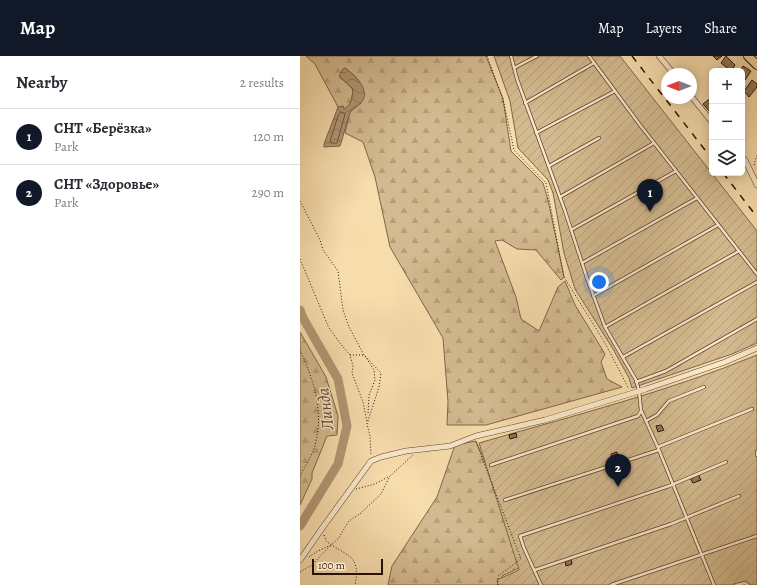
<!DOCTYPE html>
<meta charset="utf-8">
<style>
:root{--surface:#fff;--page:#f7f7f7;--text:#2b2b33;--muted:#7c7c81;--line:#e1e1e2;--accent:#111827}
body{margin:0;font-family:Alegreya,serif;background:var(--page);color:var(--text)}
.controls{position:absolute;right:12px;top:12px;display:grid;overflow:hidden;border-radius:6px;box-shadow:0 2px 10px #0003}
.controls button{width:36px;height:36px;display:grid;place-items:center;padding:0;border:0;border-bottom:1px solid var(--line);background:var(--surface);color:var(--text);font:20px sans-serif}
.compass{position:absolute;left:361px;top:12px;width:36px;height:36px;border-radius:50%;background:var(--surface);box-shadow:0 2px 10px #0003;rotate:270deg}
.scale{position:absolute;left:12px;bottom:10px;width:71px;box-sizing:border-box;padding-left:4px;border:2px solid #281206;border-top:0;font-size:11px;line-height:14px;white-space:nowrap;color:#281206;-webkit-text-stroke:3px #fae8c9;paint-order:stroke}
.you{position:absolute;left:299px;top:226px;width:14px;height:14px;margin:-10px;border:3px solid #fff;border-radius:50%;background:#1a73e8;box-shadow:0 0 0 6px #1a73e833}
.badge{display:grid;place-items:center;width:26px;height:26px;border-radius:50%;background:var(--accent);color:#fff;font-size:13px;font-weight:700}
.pin{position:absolute;translate:-50% -33px;filter:drop-shadow(0 1px 2px #0008)}
.pin::after{content:'';position:absolute;top:21px;width:14px;height:12px;background:inherit;clip-path:polygon(0 0,100% 0,50% 100%)}
.list{margin:0;padding:0;list-style:none}
h2{display:flex;justify-content:space-between;align-items:center;height:52px;margin:0;padding:0 16px;font-size:17px}
h2 small{font-size:13px;font-weight:400;color:var(--muted)}
.list li{display:grid;grid-template-columns:26px 1fr auto;gap:12px;align-items:center;box-sizing:border-box;height:56px;padding:0 16px;border-top:1px solid var(--line)}
.list b{display:block;font-size:15px;white-space:nowrap}
.list p{margin:0;font-size:13px;white-space:nowrap;color:var(--muted)}
.list em{font-size:13px;font-style:normal;color:var(--muted)}
.icon{flex:none;width:22px;height:22px;fill:none;stroke:currentColor;stroke-width:2;stroke-linecap:round;stroke-linejoin:round}
.map{position:relative;flex:none;width:457px;height:529px;overflow:hidden}
header{display:flex;align-items:center;gap:24px;box-sizing:border-box;height:56px;padding:0 20px;background:var(--accent);color:#fff}
header strong{font-size:19px}
nav{display:flex;gap:22px;margin-inline-start:auto;font-size:14px}
main{display:flex}
aside{flex:1;background:var(--surface)}
.map>svg:first-child{display:block}
.forest{fill:url(#forest-firs);stroke:#7e664b}
.garden{fill:url(#garden-furrows);stroke:#7e664b}
.water{fill:url(#water-waves);stroke:#7a6248}
.lines{fill:none;stroke-linecap:round;stroke-linejoin:round}
.shore{stroke:#6c543d;stroke-width:1}
.river{stroke:#b19774;stroke-width:9}
.building{fill:url(#building-hatch);stroke:#281206}
.lane-casing{stroke:#5c4430;stroke-width:4}
.street-casing{stroke:#5c4430;stroke-width:6}
.primary-casing{stroke:#281206;stroke-width:10}
.path{stroke:#281206;stroke-width:1;stroke-dasharray:1 2;stroke-linecap:butt}
.lane{stroke:#fae8c9;stroke-width:2.5}
.street{stroke:#fae8c9;stroke-width:5}
.primary{stroke:#f7dcac;stroke-width:8}
.rail{stroke:#281206;stroke-width:1.5;stroke-dasharray:7 7;stroke-linecap:butt}
.labels{text-anchor:middle;stroke-width:3;stroke-linejoin:round;paint-order:stroke}
.water-label{font-size:17px;font-style:italic;fill:#5f4732;stroke:#fae8c9}
</style>
<header>
<strong>Map</strong>
<nav><a>Map</a><a>Layers</a><a>Share</a></nav>
</header>
<main>
<aside>
<h2>Nearby<small>2 results</small></h2>
<ul class="list">
<li><span class="badge">1</span><div><b>СНТ «Берёзка»</b><p>Park</p></div><em>120 m</em></li>
<li><span class="badge">2</span><div><b>СНТ «Здоровье»</b><p>Park</p></div><em>290 m</em></li>
</ul>
</aside>
<div class="map">
<svg width="457" height="529" viewBox="0 0 457 529">
<defs>
<pattern id="forest-firs" width="22" height="20" patternUnits="userSpaceOnUse"><rect width="22" height="20" fill="#d4ba90"/><path d="M5 1l3.5 6h-7zM16 11l3.5 6h-7z" fill="#b69f7b"/></pattern>
<pattern id="garden-furrows" width="10" height="10" patternUnits="userSpaceOnUse"><rect width="10" height="10" fill="#d4ba90"/><path d="M-1 1l2-2M0 10L10 0M9 11l2-2" fill="none" stroke="#b69f7b"/></pattern>
<pattern id="water-waves" width="16" height="10" patternUnits="userSpaceOnUse"><rect width="16" height="10" fill="#b19774"/><path d="M0 5q4-4 8 0t8 0" fill="none" stroke="#907a5d"/></pattern>
<pattern id="building-hatch" width="6" height="6" patternUnits="userSpaceOnUse"><rect width="6" height="6" fill="#947b5c"/><path d="M-1 1l2-2M0 6l6-6M5 7l2-2" fill="none" stroke="#79634a"/></pattern>
</defs>
<rect width="100%" height="100%" fill="#f7dcac"/>
<filter id="stains"><feTurbulence type="fractalNoise" baseFrequency=".005" numOctaves="4"/><feColorMatrix values="0 0 0 0 .2 0 0 0 0 .09 0 0 0 0 .02 0 0 0 .5 -.17"/></filter>
<radialGradient id="worn" r=".72"><stop offset=".6" stop-color="#630" stop-opacity="0"/><stop offset="1" stop-color="#630" stop-opacity=".3"/></radialGradient>
<g class="forest">
<path d="M6,0H186L203,43L211,95L243,127L248,144L264,221L261,224L236,194L217,193L202,184L195,185L216,241L221,263L239,275L258,231L265,225L275,249L305,298L301,306L307,323L322,331L186,369H147L148,346L143,282L90,191L75,121L63,86L45,77L50,56L61,47C62,26 62,25 45,12L40,22L46,26L53,34C52,42 52,49 44,53L43,50L38,51L15,8Z"/>
<polygon points="0,276 26,321 38,360 37,379 27,380 12,417 12,423 0,449"/>
<polygon points="176,385 213,473 219,512 202,520 202,529 88,529 92,510 137,441 155,389"/>
</g>
<g class="garden">
<polygon points="194,0 320,0 457,175 457,287 432,298 332,332 329,322 313,293 275,233 264,197 253,137 248,124 218,92 210,45"/>
<path d="M457,299V529H198L197,524L219,514L179,387C272,360 367,336 457,299Z"/>
</g>
<path class="water" d="M45,12C54,19 72,34 61,47C58,50 53,51 51,55C48,60 43,82 40,90L24,91V88L35,59L38,51L43,50L44,53C52,49 52,41 53,33L39,20L43,13Z"/>
<g class="lines">
<polygon class="shore" points="41,56 44,57 45,58 37,87 31,87 30,85 38,60"/>
<polyline class="river" points="0,254 3,262 38,323 47,370 38,408 0,470"/>
</g>
<g class="building">
<polygon points="413,0 422,0 417,4"/>
<polygon points="426,0 435,9 431,15 421,7"/>
<polygon points="443,10 451,15 445,24 442,21 442,15 439,15"/>
<polygon points="452,24 457,28 457,31 449,41 444,35"/>
<polygon points="412,41 412,58 403,48"/>
<polygon points="361,369 364,374 358,376 356,370"/>
<polygon points="216,377 217,381 210,383 209,379"/>
<polygon points="317,396 319,404 313,405 311,398"/>
<polygon points="398,418 401,424 393,427 390,422"/>
<polygon points="271,503 272,508 266,510 265,505"/>
</g>
<g class="lines">
<g class="lane-casing">
<g id="lane">
<polyline points="211,0 217,23 265,155 287,222 305,271 336,324 339,335 341,354 359,394 414,529"/>
<polyline points="289,0 340,69 457,218"/>
<polyline points="214,12 237,0"/>
<polyline points="225,47 294,7"/>
<polyline points="236,77 315,35"/>
<polyline points="249,110 299,82"/>
<polyline points="260,141 354,87"/>
<polyline points="271,174 376,115"/>
<polyline points="282,207 397,142"/>
<polyline points="293,240 418,169"/>
<polyline points="305,271 439,195"/>
<polyline points="323,301 457,226"/>
<polyline points="336,326 366,315 457,263"/>
<polyline points="346,365 357,359 369,345 404,331"/>
<polyline points="358,391 452,353"/>
<polyline points="457,396 457,399"/>
<polyline points="191,409 338,360 341,355"/>
<polyline points="205,444 359,394"/>
<polyline points="235,514 371,468 439,440"/>
<polyline points="241,529 224,492 220,480 369,430 426,406"/>
<polyline points="311,529 457,480"/>
<polyline points="436,529 445,527 448,529"/>
</g>
</g>
<g class="street-casing">
<g id="street">
<polyline points="359,0 374,18"/>
<polyline points="391,40 412,66"/>
<polyline points="442,101 445,104 457,129"/>
<polyline points="0,504 23,471 71,405 81,401 106,395 150,390 176,380 245,364 346,333 425,306 457,292"/>
</g>
</g>
<g class="primary-casing">
<polyline id="primary" points="448,0 457,9"/>
</g>
<g class="path">
<polyline points="187,0 203,43 214,94 246,127 264,221 305,287 329,333"/>
<polyline points="454,109 457,99"/>
<polyline points="0,145 20,184 23,194 38,215 43,254 49,271 64,299 81,317 79,331 67,368 70,380 71,399"/>
<polyline points="0,203 28,270 39,286 50,299 53,310 52,317 63,346 67,366"/>
<path d="M0,294C14,325 24,355 15,389C12,400 5,410 0,420"/>
<polyline points="50,299 63,299"/>
<polyline points="65,300 74,314 75,324 69,339 68,359"/>
<polyline points="176,386 221,503 198,520 198,529"/>
<polyline points="56,433 75,428 88,421"/>
<path d="M24,479L26,485C47,501 61,498 55,529"/>
<polyline points="9,501 18,495 31,489 38,483 49,465 61,457 81,438 90,420 113,399"/>
<polyline points="0,516 12,509 30,490"/>
</g>
<use href="#lane" class="lane"/>
<use href="#street" class="street"/>
<use href="#primary" class="primary"/>
<g class="rail">
<polyline points="332,0 412,103"/>
<polyline points="423,117 457,161"/>
</g>
</g>
<g class="labels">
<g class="water-label">
<text transform="translate(25 353) rotate(-97)" y="6">Линда</text>
</g>
</g>
<rect width="100%" height="100%" filter="url(#stains)"/>
<rect width="100%" height="100%" fill="url(#worn)"/>
</svg>
<div class="controls">
<button>+</button>
<button>−</button>
<button><svg class="icon" aria-label="layers" viewBox="0 0 24 24"><path d="M12 4l9 5-9 5-9-5zM3 14l9 5 9-5"/></svg></button>
</div>
<svg class="compass" viewBox="-18 -18 36 36"><path d="M0-13l5 13h-10z" fill="#e53935"/><path d="M0 13l5-13h-10z" fill="#7c7c81"/></svg>
<div class="scale">100 m</div>
<div class="you"></div>
<div class="pin badge" style="left:350px;top:156px">1</div>
<div class="pin badge" style="left:318px;top:431px">2</div>
</div>
</main>
